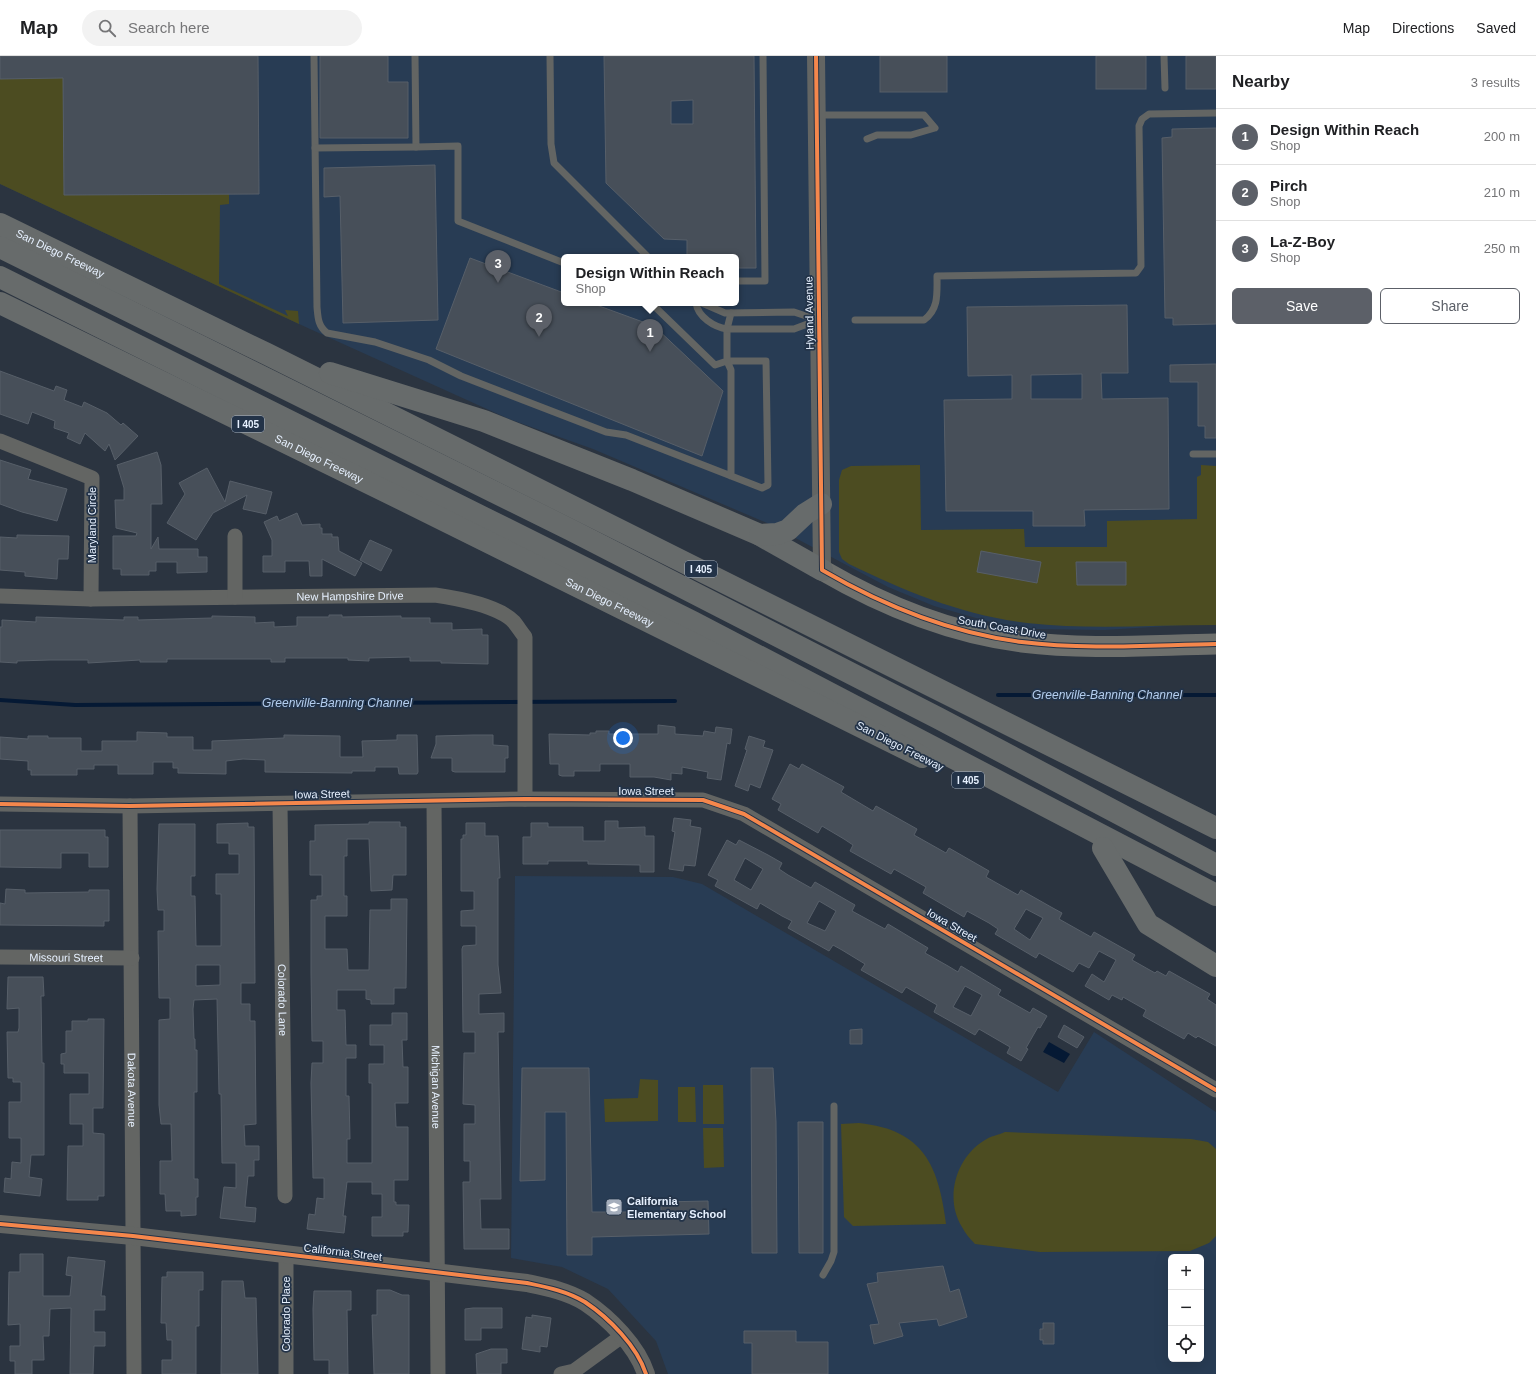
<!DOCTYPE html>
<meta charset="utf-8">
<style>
:root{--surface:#fff;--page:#f2f2f2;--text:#202124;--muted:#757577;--line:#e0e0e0;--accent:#5c6068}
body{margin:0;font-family:Helvetica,sans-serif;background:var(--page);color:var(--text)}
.controls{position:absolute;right:12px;bottom:12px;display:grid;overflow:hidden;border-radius:6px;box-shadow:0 4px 16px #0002}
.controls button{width:36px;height:36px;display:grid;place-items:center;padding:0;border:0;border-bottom:1px solid var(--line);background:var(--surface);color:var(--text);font:20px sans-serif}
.you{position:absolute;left:623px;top:682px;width:14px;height:14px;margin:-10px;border:3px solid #fff;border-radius:50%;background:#1a73e8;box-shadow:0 0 0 6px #1a73e833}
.badge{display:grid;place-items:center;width:26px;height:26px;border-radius:50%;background:var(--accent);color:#fff;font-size:13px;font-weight:700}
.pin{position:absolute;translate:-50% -33px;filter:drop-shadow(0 1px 2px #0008)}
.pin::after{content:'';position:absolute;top:21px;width:14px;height:12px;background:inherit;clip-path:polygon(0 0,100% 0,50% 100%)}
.popup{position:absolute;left:561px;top:198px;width:178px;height:52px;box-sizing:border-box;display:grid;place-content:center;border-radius:6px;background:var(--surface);filter:drop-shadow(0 1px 3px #0005);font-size:13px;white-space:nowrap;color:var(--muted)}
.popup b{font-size:15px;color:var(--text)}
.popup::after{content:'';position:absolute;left:50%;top:100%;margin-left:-8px;border:8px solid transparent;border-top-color:var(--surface)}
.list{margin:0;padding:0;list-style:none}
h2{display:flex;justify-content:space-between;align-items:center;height:52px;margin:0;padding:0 16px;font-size:17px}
h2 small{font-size:13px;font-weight:400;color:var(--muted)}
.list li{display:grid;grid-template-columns:26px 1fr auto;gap:12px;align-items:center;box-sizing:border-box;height:56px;padding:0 16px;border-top:1px solid var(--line)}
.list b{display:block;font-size:15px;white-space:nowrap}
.list p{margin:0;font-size:13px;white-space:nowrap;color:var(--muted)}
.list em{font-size:13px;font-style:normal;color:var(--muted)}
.actions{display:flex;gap:8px;padding:12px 16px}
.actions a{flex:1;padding:9px 0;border:1px solid var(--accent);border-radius:6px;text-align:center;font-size:14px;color:var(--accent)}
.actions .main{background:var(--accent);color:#fff}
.icon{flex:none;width:22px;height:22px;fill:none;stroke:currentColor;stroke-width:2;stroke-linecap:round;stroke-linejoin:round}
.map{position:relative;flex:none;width:1216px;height:1318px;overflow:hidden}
header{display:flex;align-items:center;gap:24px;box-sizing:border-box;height:56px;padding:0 20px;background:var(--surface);border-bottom:1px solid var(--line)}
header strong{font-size:19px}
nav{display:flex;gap:22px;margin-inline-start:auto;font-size:14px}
.search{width:280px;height:36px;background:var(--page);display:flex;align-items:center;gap:10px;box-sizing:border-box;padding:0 14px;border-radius:22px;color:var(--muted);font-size:15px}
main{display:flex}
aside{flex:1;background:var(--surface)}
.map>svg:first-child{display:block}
.built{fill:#283c54;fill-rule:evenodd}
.green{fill:#4c4c21}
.water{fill:#051934}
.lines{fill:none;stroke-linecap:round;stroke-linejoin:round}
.stream{stroke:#051934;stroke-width:4}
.building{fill:#474f59;stroke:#575f69;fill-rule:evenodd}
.service{stroke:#636563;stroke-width:7}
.minor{stroke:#636563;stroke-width:15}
.tertiary{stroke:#636563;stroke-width:18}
.secondary{stroke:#6e706d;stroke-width:21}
.motorway{stroke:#676b6b;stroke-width:22}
.cycleway-casing{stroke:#233348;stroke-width:6}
.cycleway{stroke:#f5874c;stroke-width:4}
.labels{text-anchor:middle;stroke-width:3.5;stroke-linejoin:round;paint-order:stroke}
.shield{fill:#233348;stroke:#acb7c7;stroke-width:1}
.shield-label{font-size:10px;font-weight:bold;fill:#e6f0fe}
.street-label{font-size:11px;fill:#e6f0fe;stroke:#233348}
.poi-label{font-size:11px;font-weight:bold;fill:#e6f0fe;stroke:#233348;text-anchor:start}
.water-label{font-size:12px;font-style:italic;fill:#b4ceef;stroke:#233348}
</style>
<header>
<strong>Map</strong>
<div class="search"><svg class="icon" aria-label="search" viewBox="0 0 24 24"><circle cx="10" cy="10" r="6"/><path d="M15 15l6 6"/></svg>Search here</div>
<nav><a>Map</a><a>Directions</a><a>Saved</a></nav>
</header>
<main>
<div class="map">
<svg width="1216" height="1318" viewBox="0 0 1216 1318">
<rect width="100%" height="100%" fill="#2b3440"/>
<g class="built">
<path d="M0,0H1216V567L1104,574L1035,573L990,566L934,550L888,531L767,467L593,393L509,363L299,268L0,128ZM564,201H736V247H564Z"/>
<path d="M515,820L673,821L702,828L1058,1036L1094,976L1216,1056V1318H668L656,1285L608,1233L562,1211L511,1202ZM1171,1201H1201V1303H1171Z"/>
</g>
<g class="green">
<polygon points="63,22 64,139 229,138 229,148 220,149 219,228 288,260 285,254 298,255 299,268 0,128 0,23"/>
<path d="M920,409L921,474L1024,473L1025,491H1107V465L1197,463V421L1201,419V409L1216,410V569C1154,569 1089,574 1027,567C962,559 907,536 849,508L842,503L839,496V424L842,414L851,410Z"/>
<polygon points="640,1023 658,1024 658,1065 605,1066 604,1043 638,1042"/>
<polygon points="703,1029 723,1029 724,1068 703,1068"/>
<polygon points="678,1031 695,1031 696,1066 678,1066"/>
<path d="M859,1067C924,1074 938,1109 946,1168L853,1170L844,1161L841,1068Z"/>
<polygon points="703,1072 723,1072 724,1111 704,1112"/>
<path d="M1005,1076L1191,1083L1208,1086L1216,1093V1180L1209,1187L1190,1195L1040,1196L975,1188C970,1183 965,1177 962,1171C944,1142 956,1101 985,1084C990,1080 999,1079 1005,1076Z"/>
</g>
<polygon class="water" points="1049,986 1070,998 1064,1007 1043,996"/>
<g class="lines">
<g class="stream">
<polyline points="998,639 1216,639"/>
<polyline points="0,644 75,649 675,645"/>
</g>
</g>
<g class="building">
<polygon points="0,0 258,0 259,138 64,139 63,22 0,23"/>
<polygon points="320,0 388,0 388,26 408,26 408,82 320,82"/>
<path d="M604,0H754L756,212H736V201H687V184L664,183L606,127ZM693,44V68H671V45Z"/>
<rect x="880" y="0" width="67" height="36"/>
<rect x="1096" y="0" width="50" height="33"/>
<rect x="1186" y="0" width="30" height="33"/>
<polygon points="1216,72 1216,268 1173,269 1173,262 1165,262 1162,82 1172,81 1172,73"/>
<polygon points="435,109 438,264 343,267 340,140 324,141 324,112"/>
<polygon points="470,202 564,237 564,247 591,247 654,270 723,335 702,400 436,293"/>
<path d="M1127,249L1128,317H1101L1102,343L1168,342L1169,453L1084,454L1085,470H1033V455H946L944,344L1012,343V319L968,320L967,251ZM1082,318V343H1031V319Z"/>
<polygon points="1216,308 1216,382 1205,382 1205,370 1198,370 1198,326 1170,326 1170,309"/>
<polygon points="0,315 54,335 56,330 67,334 64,344 82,351 84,346 107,357 121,369 123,367 138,380 115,404 109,388 105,395 85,377 80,388 67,382 69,377 54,372 55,365 32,356 28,368 0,358"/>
<polygon points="157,396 161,409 162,448 151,448 151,493 158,481 159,493 198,493 198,501 207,501 207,516 177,517 177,506 156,506 156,515 149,515 149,519 121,519 121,513 113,513 113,480 136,480 137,477 116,472 115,444 124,444 124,432 117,409"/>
<polygon points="0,404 31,414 28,423 67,433 57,465 22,456 0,448"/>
<polygon points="207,412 225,446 230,425 272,436 266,458 243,453 247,439 213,457 196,484 167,467 185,438 179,427"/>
<polygon points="297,457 302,469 320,468 320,472 322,472 322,478 332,478 332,481 338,481 339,495 362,507 355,520 322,503 322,520 310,520 309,505 285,505 285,516 263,516 263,500 272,500 272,484 264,466 277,460 279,465"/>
<polygon points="17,479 69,480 68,503 58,503 57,523 25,520 25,516 0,514 0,481 17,482"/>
<polygon points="370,484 392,494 381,515 360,504"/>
<polygon points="981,495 1041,506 1037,527 977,516"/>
<polygon points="1076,506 1126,506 1126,529 1077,529"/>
<polygon points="329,559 342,559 342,561 401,560 401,562 430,562 430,567 452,567 452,574 482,573 482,579 488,579 488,608 448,607 441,607 441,605 410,605 410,601 369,602 369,605 348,604 348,602 285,602 285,606 271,606 271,603 167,603 167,606 140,606 140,604 88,607 88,604 50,604 17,605 17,607 0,606 0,571 2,571 2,564 36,566 36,561 124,564 124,561 138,561 138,564 212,562 212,560 255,561 255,567 274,566 274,571 297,570 297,561 329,561"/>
<polygon points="658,669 675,671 675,678 703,680 704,675 715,677 716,671 732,673 730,688 727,687 721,724 707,722 708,716 682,711 682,718 671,717 671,724 654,721 630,721 630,708 600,708 600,715 574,715 574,720 562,720 559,719 559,708 550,708 549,678 590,679 590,677 596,677 596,675 609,675 609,678 658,678"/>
<polygon points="137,676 167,677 167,681 193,681 193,694 212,694 212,685 284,682 284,679 340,680 340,701 363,701 362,685 397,684 397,679 417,679 418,716 417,718 399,718 398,711 375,711 375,715 352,715 352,717 265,716 265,704 243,703 226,705 226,718 178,717 178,712 173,712 173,706 153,706 153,718 118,718 118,709 94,709 94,713 77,713 77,719 31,719 31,714 28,714 28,705 0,703 0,681 28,683 28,680 48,680 48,682 81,682 81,695 102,695 102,685 137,685"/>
<polygon points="473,679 493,679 493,689 508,690 508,702 505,702 505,716 455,716 452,715 452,702 431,702 436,688 436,680"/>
<polygon points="749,680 765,685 763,691 773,694 760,732 750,728 748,735 735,730 747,694 745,693"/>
<path d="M790,708L799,713L802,708L844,731L841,736L873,755L876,750L917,773L914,779L946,797L949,792L989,815L986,821L1018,839L1021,834L1051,851L1062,857L1059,863L1091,881L1094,876L1135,899L1132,904L1155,917L1157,915L1166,920L1169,915L1210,938L1207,943L1216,949V990L1198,980L1196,982L1188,977L1184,983L1143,960L1146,954L1123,941L1122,944L1112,939L1109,944L1085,930L1092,918L1104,926L1116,904L1099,895L1089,912L1079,907L1073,916L1039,897L1036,902L995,878L998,873L989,867L967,855L964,861L923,837L926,831L894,813L891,818L850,795L853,789L844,783L822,770L818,777L778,754L781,748L772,743ZM1026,853L1043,862L1030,884L1014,873Z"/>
<polygon points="674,762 691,764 690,770 701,772 695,810 684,809 683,815 669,813 675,776 672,775"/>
<polygon points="605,765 618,765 618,772 645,771 645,780 654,780 654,816 640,816 640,809 588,808 588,805 548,805 548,808 523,808 523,781 531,781 531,767 548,767 548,771 583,771 583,785 605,785"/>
<polygon points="369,766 400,766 400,771 406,771 406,819 393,819 392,834 371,835 369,783 347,783 347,800 344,800 344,840 347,840 347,860 325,860 325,893 347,893 348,914 369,914 370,854 391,854 391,843 407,843 406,932 394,932 394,948 371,948 371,944 366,943 366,934 337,934 337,954 345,954 346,989 356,989 356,1002 346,1002 346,1040 349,1040 350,1083 347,1083 347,1107 372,1107 372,1027 369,1027 369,1008 384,1008 384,989 370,989 370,969 392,969 392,957 407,957 407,984 402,984 403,1011 408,1011 408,1047 395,1047 396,1071 408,1071 408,1124 394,1124 394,1146 396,1146 396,1149 409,1149 408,1176 403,1176 403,1180 372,1180 372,1161 382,1161 382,1138 372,1138 372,1126 347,1126 343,1160 346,1160 344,1177 307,1173 309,1158 315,1159 317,1142 324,1143 324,1122 313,1122 311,1027 312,1007 323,1007 323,985 312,985 311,916 311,844 317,844 317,840 322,840 322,819 310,819 310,785 315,785 315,769 369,768"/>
<path d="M248,767V771H254L255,927H241V948H250V965H255L256,1068L244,1069L245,1090H259V1104H254V1120H248L245,1151L256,1152L255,1166L220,1162L224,1131L236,1132V1107H222L221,1038H219L217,943L194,944L193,953L194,983H195V994H197V1036H194V1123H198V1141H196V1159L181,1160V1155H166L165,1138H160V1105H172L171,1068H161L159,1049V964L170,963V942H159L158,875H164V854H158L157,833L159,768H195V820H191V840H195L196,890H221V838H216V818H239V798H229V787H217V768ZM196,909H220V929L196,930Z"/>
<polygon points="466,767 485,767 485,780 498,780 500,822 498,822 498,909 501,937 479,938 479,958 504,957 504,976 498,976 501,1143 480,1143 481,1173 509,1173 509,1193 464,1193 463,1126 470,1126 470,1105 464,1105 464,1068 475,1068 475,1049 463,1048 464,997 475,997 475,976 463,976 462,893 463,890 476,889 476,870 461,870 461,855 474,854 474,835 461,835 461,783 463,783 463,779 466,779"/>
<polygon points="0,774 105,774 105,781 108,781 108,811 89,811 89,797 61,797 61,812 0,811"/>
<path d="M727,784L736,789L739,784L768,799L782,807L779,813L788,819L811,832L815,826L855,849L852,855L885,873L888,868L928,892L925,897L948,910L958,916L961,910L1001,934L998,939L1007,944L1030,957L1033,952L1047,960L1040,972L1038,971L1026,992L1028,993L1021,1005L1007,997L1010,991L979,973L975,979L934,956L937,949L906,931L902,937L861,914L865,908L842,894L833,889L829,895L788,872L792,865L782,860L760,847L757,853L715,830L718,824L708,819ZM745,802L763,813L751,834L734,824ZM819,845L836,855L825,875L807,867ZM965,930L982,939L971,960L953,951Z"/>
<polygon points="6,833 25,834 25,837 89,836 89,834 109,834 109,865 104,865 104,870 0,869 0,847 5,848"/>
<polygon points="8,921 43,921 44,940 41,940 42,1007 44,1007 44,1099 31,1099 29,1121 42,1123 40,1140 4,1136 5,1122 11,1123 12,1106 21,1107 21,1082 9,1082 9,1046 21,1046 21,1026 13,1026 13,1022 8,1022 7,976 18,976 19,972 19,952 7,953"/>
<polygon points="88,963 104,963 103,1052 93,1052 93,1077 104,1078 104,1140 98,1140 98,1144 67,1144 68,1090 83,1090 83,1068 70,1068 70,1038 89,1038 89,1017 64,1017 64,1008 61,1008 61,998 66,997 66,975 72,975 72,965 88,965"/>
<polygon points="1064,969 1084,981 1077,992 1058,981"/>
<polygon points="862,973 862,988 850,988 850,974"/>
<polygon points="522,1012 589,1012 592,1156 661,1156 661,1146 708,1145 709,1178 592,1181 592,1199 567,1199 566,1056 545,1056 545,1124 520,1125"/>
<polygon points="751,1012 773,1012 776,1066 777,1197 752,1197"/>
<polygon points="798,1066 823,1066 823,1197 799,1197"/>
<polygon points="20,1198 43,1198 43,1240 70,1240 72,1220 66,1219 68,1201 105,1205 101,1240 105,1240 105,1254 94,1254 94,1276 105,1276 105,1290 94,1290 93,1318 70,1318 71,1252 50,1253 49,1280 43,1280 44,1304 32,1304 32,1318 15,1318 15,1305 10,1305 10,1290 20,1290 20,1268 8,1269 9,1216 20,1216"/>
<polygon points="943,1210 950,1236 959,1233 967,1261 939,1270 937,1263 899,1267 903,1280 874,1288 870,1269 879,1268 867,1228 878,1226 877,1217"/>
<polygon points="167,1216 203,1216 203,1234 199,1234 199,1270 196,1270 196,1318 162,1318 162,1304 172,1304 172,1284 167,1284 166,1267 161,1267 162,1221 167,1221"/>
<polygon points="222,1225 243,1225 245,1242 256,1242 258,1318 221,1318"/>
<polygon points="377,1234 390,1234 402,1239 409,1239 409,1318 374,1318 372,1259 377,1259"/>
<polygon points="314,1235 351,1235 351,1254 347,1254 348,1318 329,1318 329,1304 314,1304 313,1253"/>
<polygon points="473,1252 502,1252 502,1272 481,1272 481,1284 465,1284 465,1253"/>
<polygon points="532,1259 551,1262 547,1291 540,1290 540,1296 522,1293 526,1261 532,1262"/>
<polygon points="1043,1267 1054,1267 1054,1288 1043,1288 1043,1284 1040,1284 1040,1273 1043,1273"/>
<polygon points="744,1275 796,1275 796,1286 828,1286 828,1318 752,1318 752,1287 744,1287"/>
<polygon points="491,1293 507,1293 507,1307 501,1307 501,1318 477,1318 476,1298"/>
</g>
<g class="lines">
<g class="service">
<path d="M314,0L317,251C318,262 318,270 327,277L375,286L429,304L461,320L606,376L626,379L762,432L768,429L766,305H727L731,314V420"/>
<polyline points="415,0 416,91 458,90 458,165 564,207"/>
<polyline points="550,0 551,88 554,107 648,201"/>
<polyline points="1164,0 1165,32"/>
<polyline points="817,59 924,59 935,72 911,79 877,79 867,83"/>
<polyline points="315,92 416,91"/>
<polyline points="736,225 765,225 763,0"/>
<polyline points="651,247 715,309 727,305 727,273 731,257"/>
<path d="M696,247C698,261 714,271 727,273H794L818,264"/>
<polyline points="702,247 725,257 794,256 818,264"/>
<path d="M855,264H924C939,253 937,237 937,220L1136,217L1141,210L1139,70L1142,63L1149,58L1216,57"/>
<polyline points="1193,398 1216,398"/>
<polyline points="823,1219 831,1205 834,1196 834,1050"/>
</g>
<g class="minor">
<polyline points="0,385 92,422 91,543"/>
<path id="s1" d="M0,540L91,543L435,539C456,542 499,550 514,566C518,571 521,576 525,581V743"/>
<polyline points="235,541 235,480"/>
<path id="s2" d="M434,745L438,1318"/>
<polyline points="0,748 130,750 525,743 703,744 744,758 1216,1034"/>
<path id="s3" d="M280,748L285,1140"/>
<path id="s4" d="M130,750L134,1318"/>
<path id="s5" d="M0,901L132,902"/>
<polyline points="286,1198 286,1318"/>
<polyline points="561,1318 574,1315 622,1280"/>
</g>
<g class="tertiary">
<polyline points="816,0 822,514"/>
<path d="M0,1168L133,1180L527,1227C546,1231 567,1235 585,1246C609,1262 637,1290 646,1318"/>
</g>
<path class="secondary" d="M822,514C884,550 950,577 1022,586C1086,594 1152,589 1216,588"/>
<g class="motorway">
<path id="s6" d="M0,168L267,298L1216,772"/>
<polyline points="0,191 571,474 938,662 1216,809"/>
<polyline points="0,221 693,566 1216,839"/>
<path id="s7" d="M0,247L379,432L922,701"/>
<polyline points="330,317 484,365 632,424 760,479 822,514"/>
<polyline points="760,479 777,478 788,474 805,458 821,448"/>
<polyline points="1103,792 1148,868 1216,910"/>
</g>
<g class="cycleway-casing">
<g id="cycleway">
<path d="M816,0L822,514C884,550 950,577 1022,586C1086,594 1152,589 1216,588"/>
<polyline points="0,748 130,750 525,743 703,744 744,758 1216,1034"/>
<path d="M0,1168L133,1180L527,1227C546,1231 567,1235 585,1246C609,1262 637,1290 646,1318"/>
</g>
</g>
<use href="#cycleway" class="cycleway"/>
</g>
<defs>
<g id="school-square" transform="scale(0.9)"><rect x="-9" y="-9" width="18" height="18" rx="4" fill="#a5aebc" stroke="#233348"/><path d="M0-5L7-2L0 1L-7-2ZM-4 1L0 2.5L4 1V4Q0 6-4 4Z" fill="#fff"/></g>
</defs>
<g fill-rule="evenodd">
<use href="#school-square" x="614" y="1151"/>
</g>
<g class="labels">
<g class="shield">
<rect x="232" y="360" width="32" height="16" rx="3"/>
<rect x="685" y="505" width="32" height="16" rx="3"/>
<rect x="952" y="716" width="32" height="16" rx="3"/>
</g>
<g class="shield-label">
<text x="248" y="372">I 405</text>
<text x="701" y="517">I 405</text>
<text x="968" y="728">I 405</text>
</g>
<g class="street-label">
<text dy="4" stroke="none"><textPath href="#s6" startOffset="67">San Diego Freeway</textPath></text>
<text transform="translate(809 257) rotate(-91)" y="4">Hyland Avenue</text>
<text dy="4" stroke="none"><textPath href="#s7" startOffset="355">San Diego Freeway</textPath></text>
<text transform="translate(92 469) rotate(-90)" y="4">Maryland Circle</text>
<text dy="4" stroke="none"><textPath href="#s1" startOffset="350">New Hampshire Drive</textPath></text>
<text dy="4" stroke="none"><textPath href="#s7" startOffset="679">San Diego Freeway</textPath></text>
<text transform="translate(1002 571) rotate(10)" y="4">South Coast Drive</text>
<text transform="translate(900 690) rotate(27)" y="4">San Diego Freeway</text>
<text x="646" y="739">Iowa Street</text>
<text transform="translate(322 738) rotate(-1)" y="4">Iowa Street</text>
<text transform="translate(952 869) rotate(30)" y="4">Iowa Street</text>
<text dy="4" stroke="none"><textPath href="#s5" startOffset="66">Missouri Street</textPath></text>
<text dy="4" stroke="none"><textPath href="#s3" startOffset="196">Colorado Lane</textPath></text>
<text dy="4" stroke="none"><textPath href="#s2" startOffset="286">Michigan Avenue</textPath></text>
<text dy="4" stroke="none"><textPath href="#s4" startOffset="284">Dakota Avenue</textPath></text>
<text transform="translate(343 1196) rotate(7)" y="4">California Street</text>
<text transform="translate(286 1258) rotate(-90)" y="4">Colorado Place</text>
</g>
<g class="poi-label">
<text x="627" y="1149">California<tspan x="627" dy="13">Elementary School</tspan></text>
</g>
<g class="water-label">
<text x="1107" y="643">Greenville-Banning Channel</text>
<text x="337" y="651">Greenville-Banning Channel</text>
</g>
</g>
</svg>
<div class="controls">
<button>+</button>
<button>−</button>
<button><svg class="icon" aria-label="locate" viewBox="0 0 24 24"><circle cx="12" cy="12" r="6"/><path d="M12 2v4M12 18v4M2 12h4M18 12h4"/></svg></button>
</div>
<div class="you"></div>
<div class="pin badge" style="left:650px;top:296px">1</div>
<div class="popup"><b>Design Within Reach</b>Shop</div>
<div class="pin badge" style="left:539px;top:281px">2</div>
<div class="pin badge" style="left:498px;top:227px">3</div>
</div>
<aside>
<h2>Nearby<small>3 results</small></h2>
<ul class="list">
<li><span class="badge">1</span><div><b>Design Within Reach</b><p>Shop</p></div><em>200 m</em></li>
<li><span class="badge">2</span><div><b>Pirch</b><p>Shop</p></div><em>210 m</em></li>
<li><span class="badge">3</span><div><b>La-Z-Boy</b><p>Shop</p></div><em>250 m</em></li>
</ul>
<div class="actions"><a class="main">Save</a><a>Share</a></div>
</aside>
</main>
